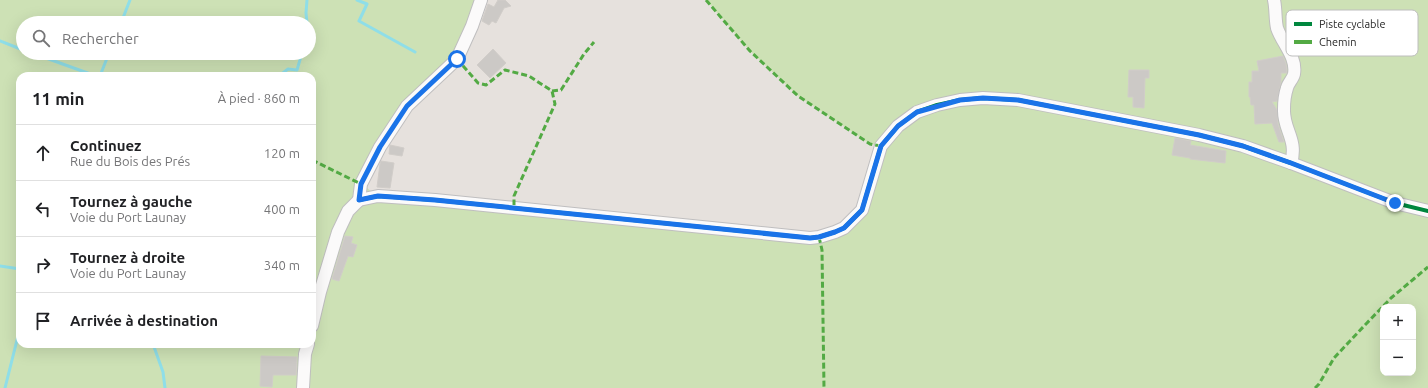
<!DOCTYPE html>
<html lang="fr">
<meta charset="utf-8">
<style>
:root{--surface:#fff;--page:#f6f6f6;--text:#202124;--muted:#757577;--line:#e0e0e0}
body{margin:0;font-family:Ubuntu,sans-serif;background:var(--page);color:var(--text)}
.controls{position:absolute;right:12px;bottom:12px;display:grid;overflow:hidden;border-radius:8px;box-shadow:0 4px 16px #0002}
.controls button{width:36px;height:36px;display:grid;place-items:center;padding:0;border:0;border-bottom:1px solid var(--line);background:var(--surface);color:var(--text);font:20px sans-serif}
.stop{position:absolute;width:12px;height:12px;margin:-9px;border:3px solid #1a73e8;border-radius:50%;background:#fff}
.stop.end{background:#1a73e8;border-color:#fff;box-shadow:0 1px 4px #0008}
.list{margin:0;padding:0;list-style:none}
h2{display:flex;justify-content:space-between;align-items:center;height:52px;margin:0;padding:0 16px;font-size:17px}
h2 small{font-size:13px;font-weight:400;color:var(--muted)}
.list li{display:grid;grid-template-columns:26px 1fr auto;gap:12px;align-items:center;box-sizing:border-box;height:56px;padding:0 16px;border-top:1px solid var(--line)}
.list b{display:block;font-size:15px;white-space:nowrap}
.list p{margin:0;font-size:13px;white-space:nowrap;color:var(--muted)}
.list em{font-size:13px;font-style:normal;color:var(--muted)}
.icon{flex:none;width:22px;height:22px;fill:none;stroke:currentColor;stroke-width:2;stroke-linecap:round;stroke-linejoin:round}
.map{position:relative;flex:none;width:1428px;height:388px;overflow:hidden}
.search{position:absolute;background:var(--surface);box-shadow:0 4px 16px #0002;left:16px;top:16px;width:300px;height:44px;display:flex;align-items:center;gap:10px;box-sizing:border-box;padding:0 14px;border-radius:22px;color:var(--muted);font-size:15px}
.panel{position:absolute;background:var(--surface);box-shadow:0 4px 16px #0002;left:16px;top:72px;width:300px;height:276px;border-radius:12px}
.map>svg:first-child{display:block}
.green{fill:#cde1b5;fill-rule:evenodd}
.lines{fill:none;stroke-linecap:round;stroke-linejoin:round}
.stream{stroke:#8fdee8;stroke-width:3}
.building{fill:#ccc9c6;stroke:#d1cdc9}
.minor-casing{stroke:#bfbebf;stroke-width:14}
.minor{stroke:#fbfafa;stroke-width:12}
.quiet{stroke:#53aa44;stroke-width:3;stroke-dasharray:6 3;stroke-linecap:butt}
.cycleway-casing{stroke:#fff;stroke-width:6}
.cycleway{stroke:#00873e;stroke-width:4}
.route{stroke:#1a73e8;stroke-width:5}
.key{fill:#fff;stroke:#bebebe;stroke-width:1}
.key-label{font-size:11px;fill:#272727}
</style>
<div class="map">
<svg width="1428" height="388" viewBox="0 0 1428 388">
<rect width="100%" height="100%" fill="#e6e1dd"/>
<path class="green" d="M0,0H481L457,59L407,106L362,184L377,196L819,237L862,210L881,146L870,144L798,96L750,51L706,0H1428V388H0ZM23,23H309V53H23ZM20,76H312V344H20ZM1383,307H1413V373H1383Z"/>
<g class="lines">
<g class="stream">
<polyline points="307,0 306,13 307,23"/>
<polyline points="357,0 367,4 359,21 415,52"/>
<polyline points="121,23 130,0"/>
<polyline points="0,41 23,50"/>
<polyline points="32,53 96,76"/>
<polyline points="100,76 109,53"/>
<polyline points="279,76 288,69 297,70 302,53"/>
<polyline points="0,266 20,269"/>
<polyline points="153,344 163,372 165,388"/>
<polyline points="5,388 20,328"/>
</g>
</g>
<g class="building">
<polygon points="498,0 505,0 511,6 504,8 496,23 492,21 489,25 482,21 488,4 494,7"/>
<polygon points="493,49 506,63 490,78 477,65"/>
<polygon points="1283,56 1286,64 1287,73 1281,73 1281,82 1277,101 1272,102 1277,110 1278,124 1284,142 1279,142 1272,123 1255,124 1254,105 1251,105 1250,97 1249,97 1249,82 1252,82 1252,71 1259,71 1257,61"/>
<polygon points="1129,70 1149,70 1149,78 1145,78 1144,108 1133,107 1133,97 1128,97"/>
<polygon points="1175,138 1191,141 1190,145 1226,151 1225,163 1190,159 1190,158 1172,155"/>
<polygon points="390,145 404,148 402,156 389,154"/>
<polygon points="381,161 394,163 390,188 377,187 380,164"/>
<polygon points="345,236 353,237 351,243 357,245 353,257 348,256 339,281 332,279"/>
<polygon points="261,356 297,357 296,375 273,375 272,387 260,386"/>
</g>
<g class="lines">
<g class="minor-casing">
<g id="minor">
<path d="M1274,0C1276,9 1275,19 1277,28C1282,43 1297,57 1294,74C1293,79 1288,83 1287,88C1285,94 1284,103 1284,109C1283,130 1298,139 1291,163"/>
<polyline points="359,200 378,196 435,200 810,238 819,237 835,232 844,228 862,210 881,146 898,126 917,112 937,105 960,100 983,98 1018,100 1199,135 1243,146 1291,163 1395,203 1428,211"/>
<polyline points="359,200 361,184 380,147 407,106 457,59 472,26 481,0"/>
<polyline points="312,326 320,292 338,232 348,211 359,200"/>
<polyline points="303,388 305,354 308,344"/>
</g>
</g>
<use href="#minor" class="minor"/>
<g class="quiet">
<polyline points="706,0 750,51 798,96 870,144 881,146"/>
<polyline points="457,59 478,83 486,85 505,70 529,76 552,91 555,104 514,196 514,208"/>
<polyline points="552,91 561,90 584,54 594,42"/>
<polyline points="312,160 361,184"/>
<polyline points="819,237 822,250 824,388"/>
<polyline points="1315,388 1319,384 1334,358 1365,325 1391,298 1428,267"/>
</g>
<g class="cycleway-casing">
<polyline id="cycleway" points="359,200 378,196 435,200 810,238 819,237 835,232 844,228 862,210 881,146 898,126 917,112 937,105 960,100 983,98 1018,100 1199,135 1243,146 1291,163 1395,203 1428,211"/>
</g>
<use href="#cycleway" class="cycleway"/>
</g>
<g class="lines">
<polyline class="route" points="457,59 407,106 380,147 361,184 359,200 378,196 435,200 810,238 819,237 835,232 844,228 862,210 881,146 898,126 917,112 960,100 983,98 1018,100 1199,135 1243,146 1291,163 1395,203"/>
</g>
<rect x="1286" y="10" width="132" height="46" rx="6" class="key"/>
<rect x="1294" y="22" width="18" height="4" fill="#00873e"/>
<rect x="1294" y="40" width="18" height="4" fill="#53aa44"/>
<g class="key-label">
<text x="1319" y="28">Piste cyclable</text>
<text x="1319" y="46">Chemin</text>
</g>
</svg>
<div class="controls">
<button>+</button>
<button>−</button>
</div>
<div class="stop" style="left:457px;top:59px"></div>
<div class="stop end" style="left:1395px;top:203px"></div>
<div class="search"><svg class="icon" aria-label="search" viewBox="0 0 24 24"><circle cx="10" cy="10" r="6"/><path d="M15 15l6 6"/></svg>Rechercher</div>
<section class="panel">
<h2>11 min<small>À pied · 860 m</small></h2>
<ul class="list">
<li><svg class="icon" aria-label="ahead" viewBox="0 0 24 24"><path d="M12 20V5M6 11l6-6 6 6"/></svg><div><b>Continuez</b><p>Rue du Bois des Prés</p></div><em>120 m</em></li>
<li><svg class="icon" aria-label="left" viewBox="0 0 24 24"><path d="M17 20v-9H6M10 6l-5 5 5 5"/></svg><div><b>Tournez à gauche</b><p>Voie du Port Launay</p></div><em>400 m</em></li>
<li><svg class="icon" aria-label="right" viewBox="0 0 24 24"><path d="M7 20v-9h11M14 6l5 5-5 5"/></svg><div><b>Tournez à droite</b><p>Voie du Port Launay</p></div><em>340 m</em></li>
<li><svg class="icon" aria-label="arrive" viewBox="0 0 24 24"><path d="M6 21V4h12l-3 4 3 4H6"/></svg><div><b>Arrivée à destination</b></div></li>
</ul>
</section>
</div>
